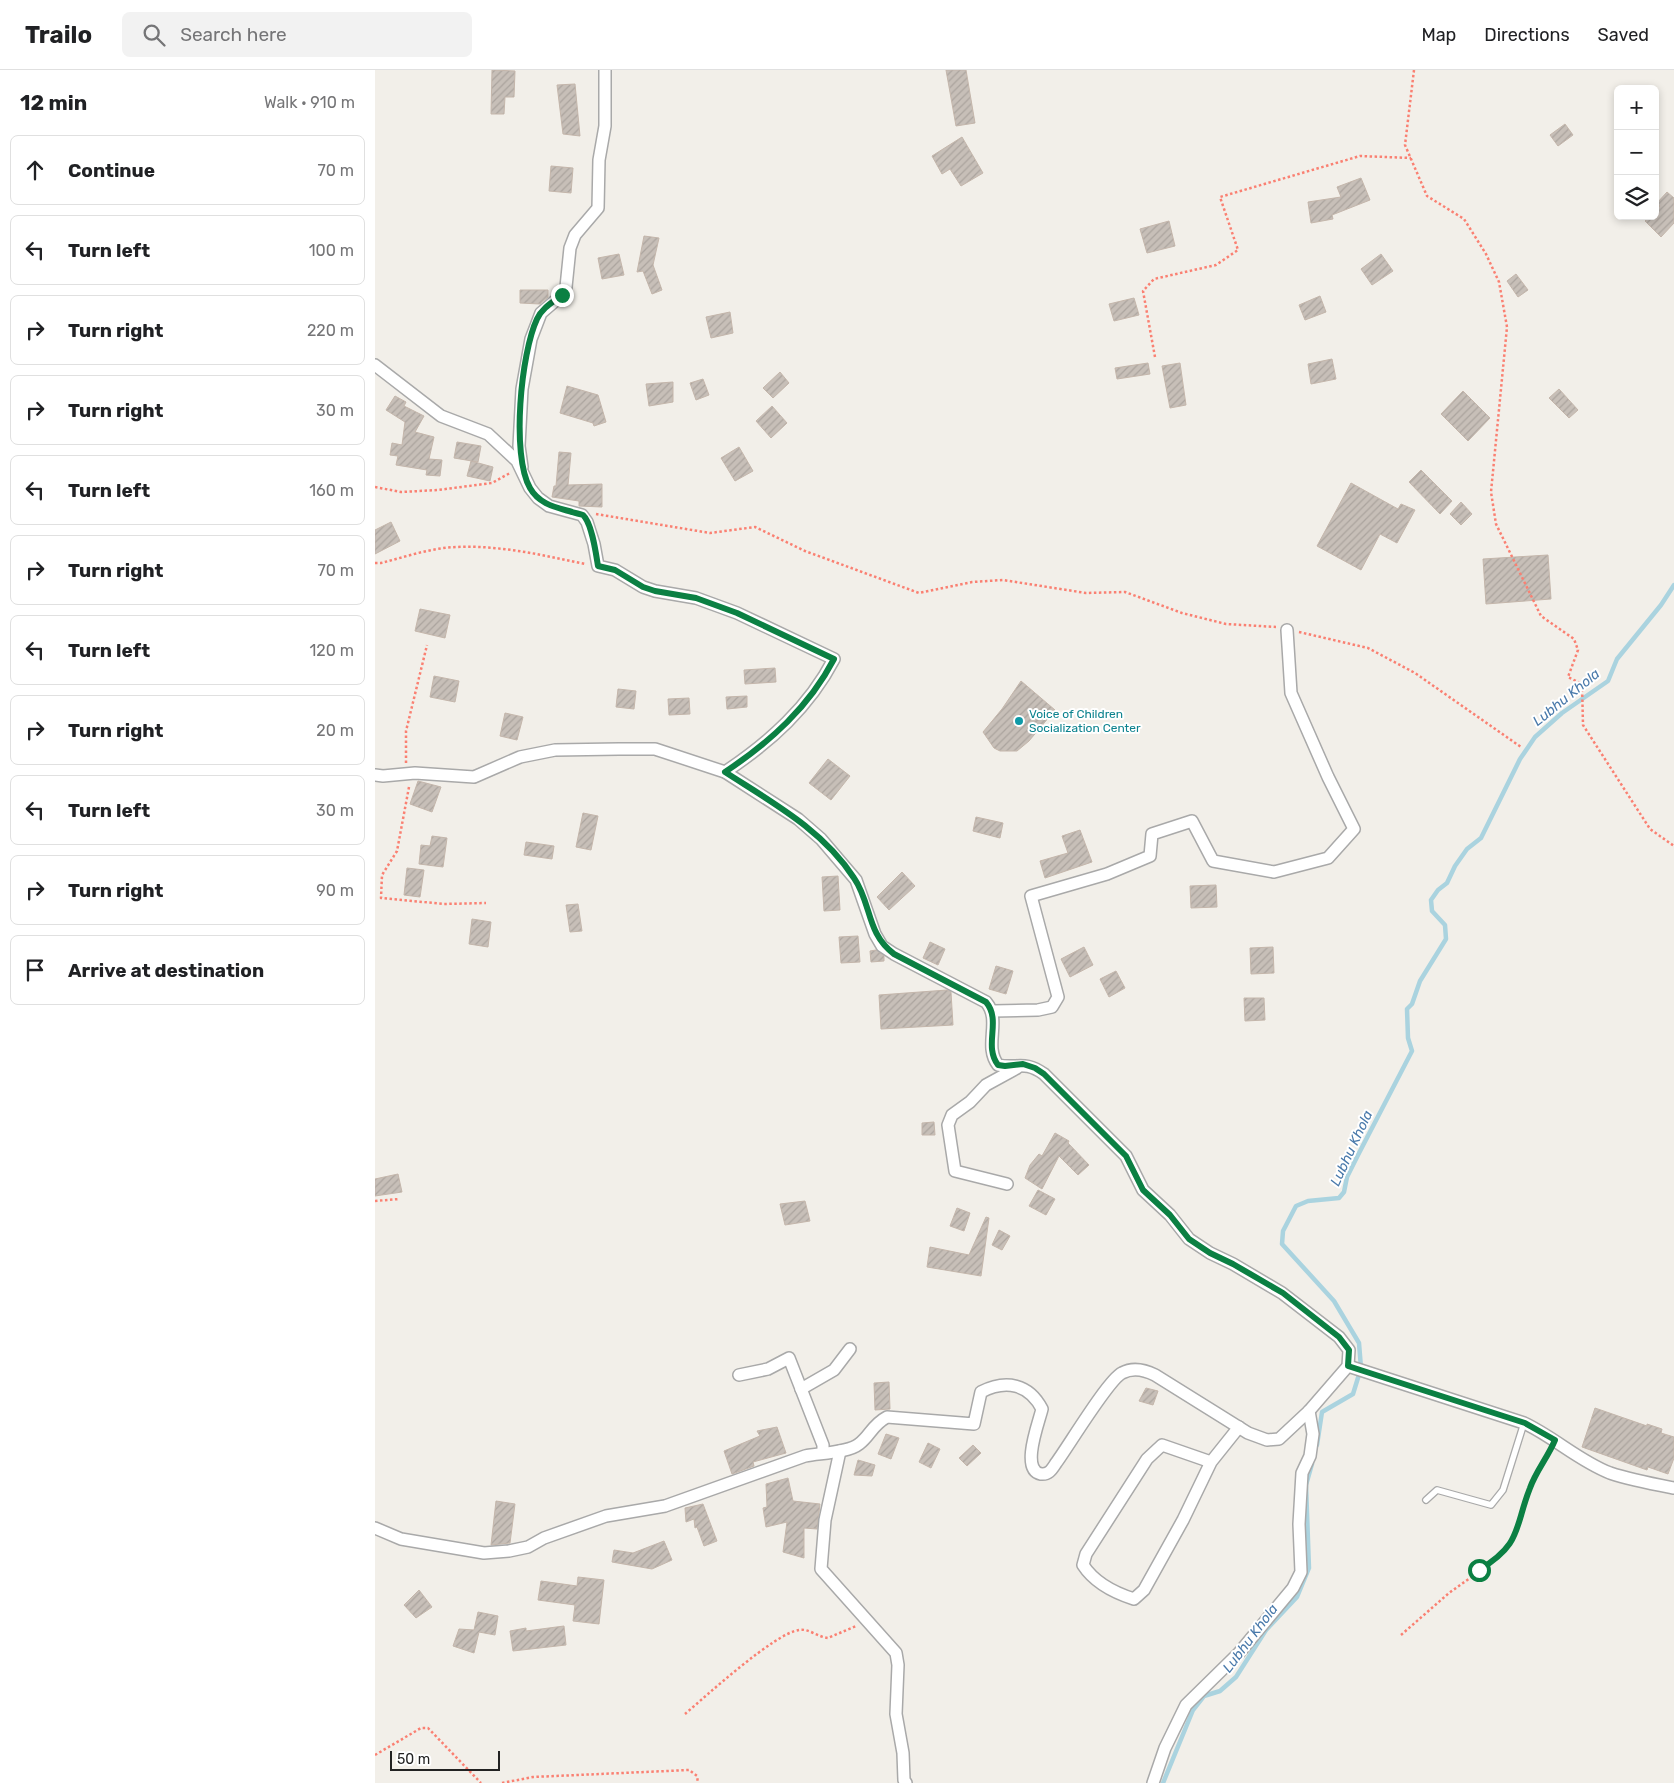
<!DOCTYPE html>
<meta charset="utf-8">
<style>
:root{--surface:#fff;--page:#f2f2f2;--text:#202124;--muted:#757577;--line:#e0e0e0}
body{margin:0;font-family:Rubik,sans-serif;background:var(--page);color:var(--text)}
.controls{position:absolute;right:15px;top:15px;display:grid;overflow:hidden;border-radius:8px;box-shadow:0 2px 8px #0003}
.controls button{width:45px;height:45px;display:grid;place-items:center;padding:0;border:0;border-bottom:1px solid var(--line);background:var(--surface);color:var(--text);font:25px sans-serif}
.scale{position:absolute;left:15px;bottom:12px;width:110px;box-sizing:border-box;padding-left:5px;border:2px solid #222;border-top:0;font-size:14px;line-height:18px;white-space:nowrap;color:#222;-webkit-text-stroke:4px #fff;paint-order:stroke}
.stop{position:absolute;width:15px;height:15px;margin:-11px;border:4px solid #0b8043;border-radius:50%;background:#fff}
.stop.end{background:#0b8043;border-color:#fff;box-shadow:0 1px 5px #0008}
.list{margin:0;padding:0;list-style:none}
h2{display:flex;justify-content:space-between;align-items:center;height:65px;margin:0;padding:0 20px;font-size:21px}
h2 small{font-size:16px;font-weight:400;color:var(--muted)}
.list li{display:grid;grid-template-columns:32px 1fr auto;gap:15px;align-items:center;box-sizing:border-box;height:70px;margin:0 10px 10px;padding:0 10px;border:1px solid var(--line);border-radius:8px}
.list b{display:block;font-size:19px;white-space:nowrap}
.list em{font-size:16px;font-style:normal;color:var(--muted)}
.icon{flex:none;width:28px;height:28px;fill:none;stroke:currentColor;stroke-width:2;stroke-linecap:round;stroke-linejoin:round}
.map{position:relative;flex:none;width:1299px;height:1713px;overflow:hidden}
header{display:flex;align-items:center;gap:30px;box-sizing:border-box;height:70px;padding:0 25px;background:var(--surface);border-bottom:1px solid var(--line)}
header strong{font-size:24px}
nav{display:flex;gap:28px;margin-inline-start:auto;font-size:18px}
.search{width:350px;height:45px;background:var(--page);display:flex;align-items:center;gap:12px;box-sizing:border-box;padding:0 18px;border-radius:8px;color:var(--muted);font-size:19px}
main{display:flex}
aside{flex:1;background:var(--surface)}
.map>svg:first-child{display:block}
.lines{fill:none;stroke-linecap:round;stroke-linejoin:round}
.stream{stroke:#aad3df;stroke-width:4.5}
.building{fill:url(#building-hatch);stroke:#c4b6ab}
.service-casing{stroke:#a9a9a9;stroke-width:8}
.minor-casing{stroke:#a9a9a9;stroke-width:14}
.path{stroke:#fa8072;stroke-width:2.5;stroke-dasharray:2.5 2.5;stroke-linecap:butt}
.service{stroke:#fff;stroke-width:5.5}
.minor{stroke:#fff;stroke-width:11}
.route{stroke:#0b8043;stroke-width:6}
.culture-dot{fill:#0f9aa8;stroke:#fff;stroke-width:2}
.labels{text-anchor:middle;stroke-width:4;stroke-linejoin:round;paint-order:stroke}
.culture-label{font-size:12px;fill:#0d838f;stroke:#fff;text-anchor:start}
.water-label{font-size:14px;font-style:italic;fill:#4a7aab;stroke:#fff}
</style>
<header>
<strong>Trailo</strong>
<div class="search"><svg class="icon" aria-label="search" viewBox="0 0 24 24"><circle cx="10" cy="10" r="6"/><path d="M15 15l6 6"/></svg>Search here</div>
<nav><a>Map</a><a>Directions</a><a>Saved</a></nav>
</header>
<main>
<aside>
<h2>12 min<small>Walk · 910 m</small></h2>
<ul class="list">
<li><svg class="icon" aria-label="ahead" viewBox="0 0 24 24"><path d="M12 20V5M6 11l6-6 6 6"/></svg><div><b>Continue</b></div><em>70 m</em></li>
<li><svg class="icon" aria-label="left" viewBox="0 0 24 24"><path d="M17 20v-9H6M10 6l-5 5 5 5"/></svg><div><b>Turn left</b></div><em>100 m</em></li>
<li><svg class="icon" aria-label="right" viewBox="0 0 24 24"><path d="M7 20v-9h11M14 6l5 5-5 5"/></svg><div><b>Turn right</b></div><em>220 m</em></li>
<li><svg class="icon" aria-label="right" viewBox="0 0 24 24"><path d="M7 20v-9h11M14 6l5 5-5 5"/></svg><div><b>Turn right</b></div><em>30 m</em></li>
<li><svg class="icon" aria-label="left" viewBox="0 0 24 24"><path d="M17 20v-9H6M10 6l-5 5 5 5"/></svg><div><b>Turn left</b></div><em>160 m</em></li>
<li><svg class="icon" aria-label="right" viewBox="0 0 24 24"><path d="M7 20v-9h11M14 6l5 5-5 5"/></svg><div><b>Turn right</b></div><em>70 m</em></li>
<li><svg class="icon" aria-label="left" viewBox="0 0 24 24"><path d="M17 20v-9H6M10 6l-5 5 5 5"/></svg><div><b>Turn left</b></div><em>120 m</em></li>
<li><svg class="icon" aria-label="right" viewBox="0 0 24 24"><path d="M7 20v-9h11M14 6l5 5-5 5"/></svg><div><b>Turn right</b></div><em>20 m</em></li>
<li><svg class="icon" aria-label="left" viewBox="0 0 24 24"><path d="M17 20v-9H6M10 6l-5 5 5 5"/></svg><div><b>Turn left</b></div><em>30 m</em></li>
<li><svg class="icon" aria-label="right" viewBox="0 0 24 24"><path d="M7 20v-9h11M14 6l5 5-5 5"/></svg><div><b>Turn right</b></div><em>90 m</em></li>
<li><svg class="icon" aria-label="arrive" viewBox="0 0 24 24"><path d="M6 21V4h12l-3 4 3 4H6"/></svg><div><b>Arrive at destination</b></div></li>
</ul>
</aside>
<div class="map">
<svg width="1299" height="1713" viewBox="0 0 1299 1713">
<defs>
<pattern id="building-hatch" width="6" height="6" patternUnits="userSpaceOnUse" patternTransform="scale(1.25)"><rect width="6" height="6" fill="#c7bfb8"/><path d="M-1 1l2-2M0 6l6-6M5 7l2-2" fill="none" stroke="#aba49e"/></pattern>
</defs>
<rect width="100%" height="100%" fill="#f2efe9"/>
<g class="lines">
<g class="stream">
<polyline points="942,1375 947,1342 978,1324 986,1298 984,1273 959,1231 907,1174 908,1161 921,1136 933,1131 964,1128 969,1122 972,1107 983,1085 1037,981 1033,968 1032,939 1037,934 1045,911 1071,869 1070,855 1057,841 1056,830 1063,820 1072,813 1080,796 1092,779 1106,768 1145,689 1160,667 1187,643 1233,611 1242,589 1286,535 1299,515"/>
<polyline points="788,1713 818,1640 829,1626 845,1621 861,1607 891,1560 922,1527 934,1498 931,1415 937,1394"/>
</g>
</g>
<g class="building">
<polygon points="117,0 140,1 139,27 130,27 129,44 116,44"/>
<polygon points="571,0 591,0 600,53 581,56"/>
<polygon points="200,14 205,66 188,64 182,15"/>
<polygon points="1190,54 1198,65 1183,76 1175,65"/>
<polygon points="587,67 608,103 586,116 575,99 567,104 557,86"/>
<polygon points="176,96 198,98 196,123 174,121"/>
<polygon points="986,108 995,130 957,145 958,149 936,153 933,132 966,127 962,117"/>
<polygon points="1292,122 1299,128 1299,153 1286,167 1270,151 1275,146 1280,146 1280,141 1285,136 1282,133"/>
<polygon points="794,151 800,176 772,183 765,159"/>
<polygon points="269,166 284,168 278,195 287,220 277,224 268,201 262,202"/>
<polygon points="244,184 249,205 227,209 223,188"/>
<polygon points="1006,184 1018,201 997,215 986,199"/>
<polygon points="1141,204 1153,220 1143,227 1132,211"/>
<polygon points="145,220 173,220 173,227 165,234 145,233"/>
<polygon points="945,226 951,242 930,250 924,235"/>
<polygon points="759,228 764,245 739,251 734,234"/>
<polygon points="355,242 358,263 336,268 331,247"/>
<polygon points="957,289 961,309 936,314 933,294"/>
<polygon points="773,293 775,304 742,309 740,298"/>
<polygon points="805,293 811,335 795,338 787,296"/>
<polygon points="405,302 414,313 398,328 388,318"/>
<polygon points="328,309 334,325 321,330 315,313"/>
<polygon points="298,312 298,332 274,336 271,314"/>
<polygon points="192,316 223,325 231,352 219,356 218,353 185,343"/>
<polygon points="1184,319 1203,340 1194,348 1174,328"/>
<polygon points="1088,321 1115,348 1093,371 1066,344"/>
<polygon points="20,326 31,332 29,336 49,346 40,362 59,367 54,389 67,390 65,406 51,405 52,400 21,395 23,386 15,385 17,373 27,375 30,352 11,340"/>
<polygon points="397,336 412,353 396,368 381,351"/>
<polygon points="82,372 106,376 103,392 79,388"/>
<polygon points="364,377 378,401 360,411 346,388"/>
<polygon points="184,382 196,383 193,415 227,414 227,437 204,436 204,431 177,427 179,416 181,416"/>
<polygon points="96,391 118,397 115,411 92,406"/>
<polygon points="1046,400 1077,431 1065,444 1034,412"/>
<polygon points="976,413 1023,439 1026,434 1040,440 1022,473 1005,464 986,500 942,476"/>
<polygon points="1086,432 1097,444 1086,455 1075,444"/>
<polygon points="16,452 25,471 0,484 0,460"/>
<polygon points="1173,485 1176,529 1111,534 1108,489"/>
<polygon points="45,539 75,545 70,568 40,561"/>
<polygon points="400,598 401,612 370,614 369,600"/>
<polygon points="59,606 84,611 80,632 55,627"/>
<polygon points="646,611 680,640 654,671 642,681 625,681 619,678 608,662 627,639"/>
<polygon points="243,619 261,621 259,639 241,637"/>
<polygon points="372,626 372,637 352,639 351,627"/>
<polygon points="314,628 315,644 294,645 293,629"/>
<polygon points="130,643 148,647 142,670 125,666"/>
<polygon points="453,689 475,706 456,730 434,713"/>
<polygon points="43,711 66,717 57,742 35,734"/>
<polygon points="208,743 223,746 216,780 201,777"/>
<polygon points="601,747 628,753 625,768 598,761"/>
<polygon points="705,760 717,792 670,808 665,791 693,783 687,766"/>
<polygon points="57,766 72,768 68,797 44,794 46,775 55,776"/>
<polygon points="151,772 179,776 177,789 149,785"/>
<polygon points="32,798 49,800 45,827 29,825"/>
<polygon points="527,802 540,816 514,840 502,827"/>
<polygon points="463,806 465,840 449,841 447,807"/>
<polygon points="841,815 842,837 816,838 815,816"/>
<polygon points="203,834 207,861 195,862 191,835"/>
<polygon points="97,849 116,852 113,877 94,874"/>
<polygon points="483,866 485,892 466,893 464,867"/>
<polygon points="555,872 570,879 563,895 548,888"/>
<polygon points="709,877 718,895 695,907 686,889"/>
<polygon points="898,877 899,903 876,904 875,878"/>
<polygon points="501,880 509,886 509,891 496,892 495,881"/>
<polygon points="621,896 638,901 631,924 614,919"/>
<polygon points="741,901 750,918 734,927 725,909"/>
<polygon points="572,920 576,922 578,955 506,959 504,925"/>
<polygon points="869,928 889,928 890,950 870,951"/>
<polygon points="559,1052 560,1065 547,1065 547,1053"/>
<polygon points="680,1063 694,1071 693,1073 714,1095 703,1105 684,1086 667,1119 650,1108 655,1095 664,1084 667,1086"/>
<polygon points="23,1104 27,1122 0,1126 0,1109"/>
<polygon points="663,1120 680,1129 671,1145 654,1136"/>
<polygon points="430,1131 435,1151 410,1155 405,1134"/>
<polygon points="582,1138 595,1143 589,1161 575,1156"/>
<polygon points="611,1147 614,1148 606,1206 552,1197 555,1177 594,1185"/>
<polygon points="624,1160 635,1166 627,1180 617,1175"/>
<polygon points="514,1312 515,1339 500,1340 499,1313"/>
<polygon points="771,1318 783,1321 778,1335 764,1331"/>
<polygon points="1220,1338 1272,1356 1272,1354 1287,1359 1286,1363 1299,1367 1299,1388 1293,1404 1273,1397 1272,1400 1207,1377"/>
<polygon points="402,1357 411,1383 378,1392 379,1396 357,1404 349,1381 385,1366 382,1361"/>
<polygon points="511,1364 524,1368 516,1389 503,1384"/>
<polygon points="553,1373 565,1379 556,1398 544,1392"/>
<polygon points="598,1375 606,1383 592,1396 584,1388"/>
<polygon points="483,1390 500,1395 497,1406 479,1405"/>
<polygon points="413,1408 418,1431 445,1434 442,1459 429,1458 429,1488 408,1482 412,1452 391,1457 388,1438 392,1437 391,1414"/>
<polygon points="121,1431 140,1434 135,1473 116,1475"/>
<polygon points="328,1434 342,1471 329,1476 322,1457 320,1458 319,1449 311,1452 310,1438"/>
<polygon points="289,1471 297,1490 277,1499 237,1492 239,1480 258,1483"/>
<polygon points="203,1507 229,1510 224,1554 198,1551 200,1535 163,1530 166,1511 202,1516"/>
<polygon points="44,1520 57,1537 41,1548 29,1535"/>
<polygon points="103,1542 123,1546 120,1565 104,1562 99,1583 78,1576 84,1559 99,1560"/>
<polygon points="189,1556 191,1575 138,1581 135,1561 151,1558 151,1561"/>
</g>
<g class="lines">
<g class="service-casing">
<polyline id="service" points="1051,1430 1062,1420 1116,1435 1128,1420 1149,1353"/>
</g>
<g class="minor-casing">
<g id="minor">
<path d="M0,295L66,346L113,364L142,391L155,418L163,428L174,436L207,445L212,452L219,474L223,496L240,500L268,517L280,521L321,528L362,543L459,589C434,637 395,672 350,702"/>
<polyline points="147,397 144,376 147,319 156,269 166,243 187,225 191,217 195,178 200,165 223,138 224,90 230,56 230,0"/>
<path d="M0,705L8,706L40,703L99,707L145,687L180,680L244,679H280L350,702L423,749L446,769L481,810L500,864L507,876L519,884L611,932C627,951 608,975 623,995C643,999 649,990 669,1004L751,1086L768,1120L795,1145L814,1169L835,1183L858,1194L907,1223L964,1267L974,1280L973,1296L934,1341L904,1369L892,1370L873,1363L780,1305C770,1300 758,1297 747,1303C733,1310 693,1377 681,1393C677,1399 674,1405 666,1404C645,1400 664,1352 667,1339C654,1314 631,1309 606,1322L599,1354L512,1347C497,1355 495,1366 484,1374C473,1383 444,1383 430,1386L290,1436L231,1446L169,1468L153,1477L134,1481L109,1483L26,1469L0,1458"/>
<polyline points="618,941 663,940 677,937 683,927 656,826 732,804 775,786 777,764 817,751 838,791 899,802 953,788 979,759 953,707 916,623 912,560"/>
<polyline points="632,1114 580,1101 573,1055 577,1045 595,1032 611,1015 642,998"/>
<path d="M973,1296L1149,1353C1179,1367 1204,1391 1235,1403C1256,1410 1278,1414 1299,1418"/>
<polyline points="364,1305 393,1299 414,1288 448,1375 448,1382"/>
<polyline points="426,1319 459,1300 475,1279"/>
<polyline points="465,1381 450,1450 446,1499 521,1583 523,1595 521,1644 528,1683 529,1710 531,1713"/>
<path d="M836,1392L787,1375L772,1389L711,1484L708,1495C719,1512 740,1523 759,1529L769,1520L808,1450L836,1392L864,1357"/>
<polyline points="778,1713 790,1678 811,1635 864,1583 918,1518 926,1502 924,1454 927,1403 935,1386 938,1364 934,1341"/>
</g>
</g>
<g class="path">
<polyline points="1039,0 1030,75 1052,126 1089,149 1111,184 1124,212 1132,257 1116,422 1121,454 1166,546 1199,569 1203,580 1193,607 1207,614 1208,655 1275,759 1299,776"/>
<polyline points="780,287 768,221 779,209 841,195 863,180 845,127 985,86 1036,88"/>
<polyline points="0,417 26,422 63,420 117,413 135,403"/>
<polyline points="221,444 335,463 380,457 430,481 544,523 597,512 628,510 711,523 750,522 807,543 851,554 901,557"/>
<path d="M0,493H6C30,487 55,478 81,477C125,475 167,485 210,494"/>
<polyline points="924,562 993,578 1040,603 1146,677"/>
<polyline points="31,693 31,661 52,575"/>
<polyline points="34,717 22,781 7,805 6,828 69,834 111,833"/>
<polyline points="0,1131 24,1129"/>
<polyline points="1026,1565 1074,1523 1116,1493 1134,1477 1145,1453 1155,1417 1174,1383"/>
<path d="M310,1644C331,1626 400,1563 424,1560C433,1558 443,1567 453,1568L481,1556"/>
<polyline points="0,1685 46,1658 53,1658 106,1713"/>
<polyline points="127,1713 158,1707 314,1700 322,1706 323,1713"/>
</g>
<use href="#service" class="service"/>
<use href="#minor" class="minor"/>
</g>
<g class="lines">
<path class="route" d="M187,225C178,232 167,238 162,249C146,283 136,385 155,418C164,434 180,437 197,442C200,443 205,444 208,445C217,453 221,484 223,496L240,500L268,517L280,521L321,528L362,543L459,589C434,637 395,672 350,702C398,733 448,760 479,808C497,834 491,863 519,884L611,932C627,951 608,975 623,995L630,996L648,994L660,998L669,1004L751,1086L768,1120L795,1145L814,1169L835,1183L858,1194L908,1223L964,1267L974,1280L973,1296L1150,1353L1180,1370C1173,1387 1161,1401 1155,1418C1139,1459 1147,1474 1104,1500"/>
</g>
<circle class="culture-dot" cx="644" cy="651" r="5"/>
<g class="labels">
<g class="culture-label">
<text x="654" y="648">Voice of Children<tspan x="654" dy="14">Socialization Center</tspan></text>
</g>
<g class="water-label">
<text transform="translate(1191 627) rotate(-39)" y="5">Lubhu Khola</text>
<text transform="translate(976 1078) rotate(-65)" y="5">Lubhu Khola</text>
<text transform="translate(875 1568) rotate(-53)" y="5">Lubhu Khola</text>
</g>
</g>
</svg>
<div class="controls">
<button>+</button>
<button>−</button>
<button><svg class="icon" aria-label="layers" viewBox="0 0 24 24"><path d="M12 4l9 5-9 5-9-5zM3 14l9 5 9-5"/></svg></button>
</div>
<div class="scale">50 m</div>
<div class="stop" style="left:1104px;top:1500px"></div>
<div class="stop end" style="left:187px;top:225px"></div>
</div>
</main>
